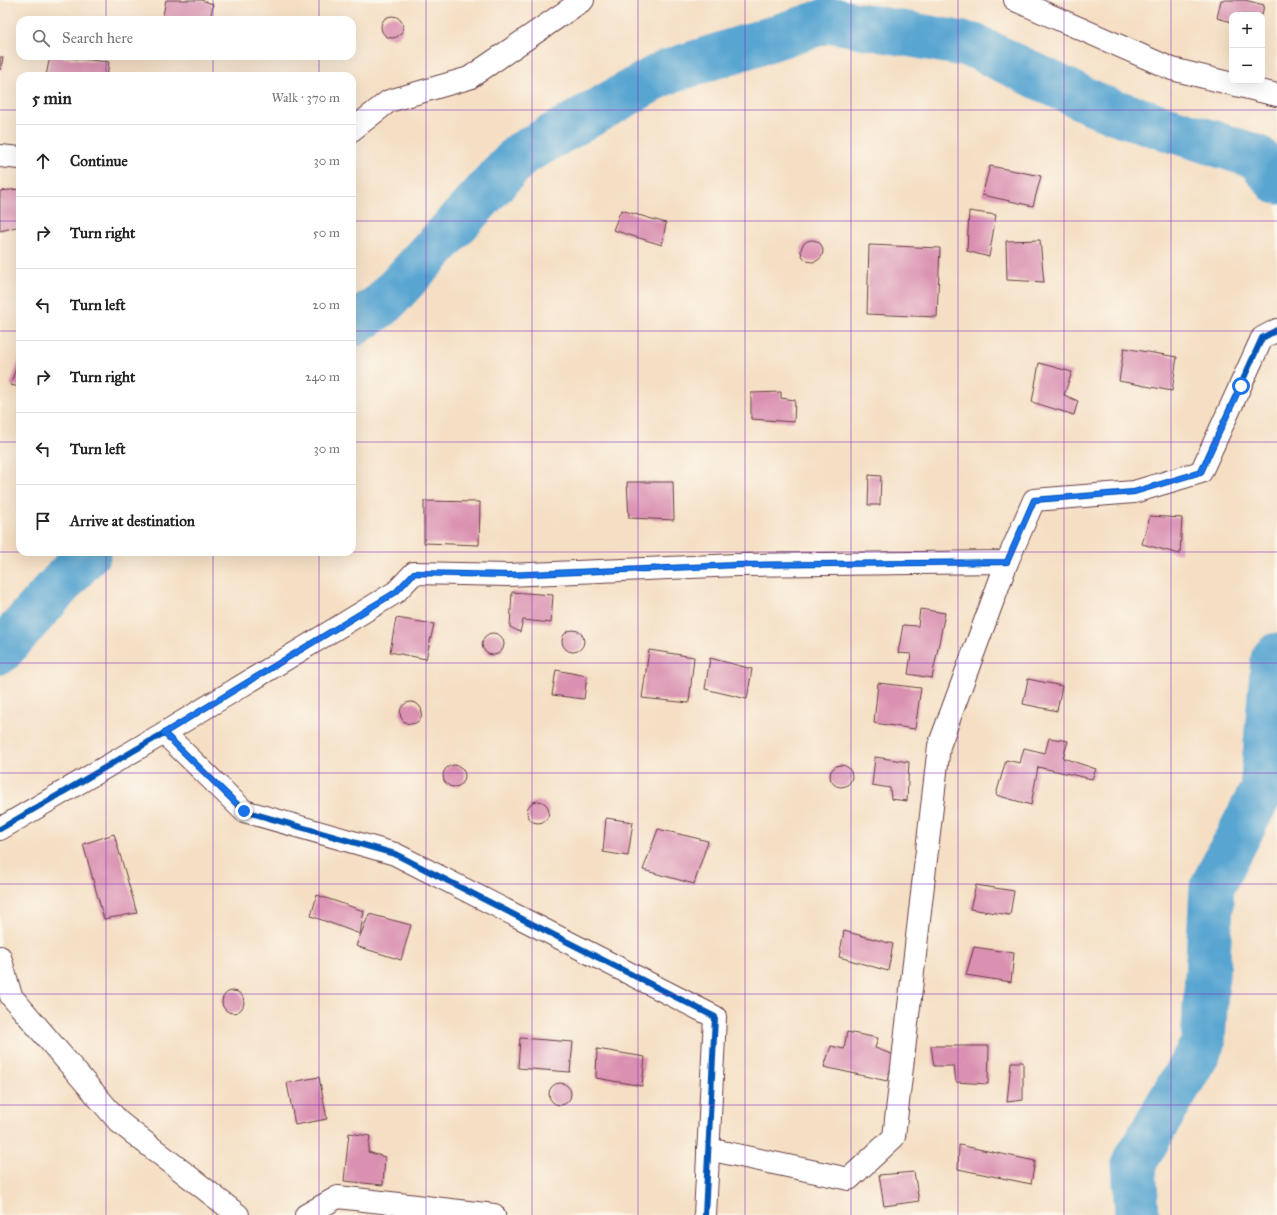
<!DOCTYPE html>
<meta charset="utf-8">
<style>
:root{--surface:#fff;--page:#f2f2f2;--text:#222;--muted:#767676;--line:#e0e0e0}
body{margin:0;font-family:"IM FELL Great Primer",serif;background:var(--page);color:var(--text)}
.controls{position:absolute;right:12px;top:12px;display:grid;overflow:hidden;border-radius:8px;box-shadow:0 4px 16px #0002}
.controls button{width:36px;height:36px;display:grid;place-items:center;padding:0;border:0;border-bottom:1px solid var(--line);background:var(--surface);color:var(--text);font:20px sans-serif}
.stop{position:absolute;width:12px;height:12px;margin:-9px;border:3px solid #1a73e8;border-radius:50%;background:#fff}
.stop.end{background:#1a73e8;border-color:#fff;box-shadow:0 1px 4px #0008}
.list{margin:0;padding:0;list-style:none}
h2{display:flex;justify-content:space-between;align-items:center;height:52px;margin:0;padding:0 16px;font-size:17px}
h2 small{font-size:13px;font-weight:400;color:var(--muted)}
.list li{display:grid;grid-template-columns:26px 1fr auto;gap:12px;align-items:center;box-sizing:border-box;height:72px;padding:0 16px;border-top:1px solid var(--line)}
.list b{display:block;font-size:15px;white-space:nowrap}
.list em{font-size:13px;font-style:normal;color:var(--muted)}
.icon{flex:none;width:22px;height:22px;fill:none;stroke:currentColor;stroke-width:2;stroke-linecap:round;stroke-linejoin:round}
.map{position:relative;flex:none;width:1277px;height:1215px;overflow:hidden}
.search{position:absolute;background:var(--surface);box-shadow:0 4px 16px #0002;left:16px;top:16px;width:340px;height:44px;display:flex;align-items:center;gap:10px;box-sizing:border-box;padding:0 14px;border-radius:12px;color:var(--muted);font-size:15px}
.panel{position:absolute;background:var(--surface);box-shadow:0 4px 16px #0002;left:16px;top:72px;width:340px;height:484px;border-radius:12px}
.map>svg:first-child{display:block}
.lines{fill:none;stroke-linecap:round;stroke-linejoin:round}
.river{stroke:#58a5d1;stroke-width:45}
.building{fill:#da90b1}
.minor-casing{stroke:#643c42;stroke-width:24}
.minor{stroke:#fff;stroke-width:22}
.cycleway-casing{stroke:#fbf7ec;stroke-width:8}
.cycleway{stroke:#0057b8;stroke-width:6}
.route{stroke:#1a73e8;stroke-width:5}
.grid{fill:none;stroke:#7b2cbf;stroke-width:1;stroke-opacity:0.55}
</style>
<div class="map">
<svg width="1277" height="1215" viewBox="0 0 1277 1215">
<rect width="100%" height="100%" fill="#fbf7ec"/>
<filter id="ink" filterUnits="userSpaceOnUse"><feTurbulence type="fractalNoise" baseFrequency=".025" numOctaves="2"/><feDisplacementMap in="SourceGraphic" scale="8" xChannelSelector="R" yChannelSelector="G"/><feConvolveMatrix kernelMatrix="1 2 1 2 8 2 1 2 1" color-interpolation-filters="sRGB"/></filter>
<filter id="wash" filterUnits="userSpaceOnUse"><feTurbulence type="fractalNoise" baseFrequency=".012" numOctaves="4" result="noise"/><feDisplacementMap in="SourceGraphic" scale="16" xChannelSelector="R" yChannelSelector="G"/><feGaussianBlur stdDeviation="0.9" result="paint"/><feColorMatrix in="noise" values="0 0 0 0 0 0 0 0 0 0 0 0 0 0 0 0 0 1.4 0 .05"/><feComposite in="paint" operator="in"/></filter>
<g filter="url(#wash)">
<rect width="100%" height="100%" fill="#f5dfc4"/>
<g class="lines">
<g class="river">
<polyline points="352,325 383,304 521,154 664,73 829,20 974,46 1103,108 1257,157 1277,182"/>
<polyline points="0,652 89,552"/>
<polyline points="1137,1215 1134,1163 1203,1044 1212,887 1262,790 1273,659 1277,655"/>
</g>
</g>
<g id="blocks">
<g class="building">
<polygon points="166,0 201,0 213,4 210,20 162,20"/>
<polygon points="1221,0 1245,0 1264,5 1262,15 1232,15 1232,22 1217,18"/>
<circle cx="392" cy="27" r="11"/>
<polygon points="50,56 109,62 107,76 46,76"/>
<polygon points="0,57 3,57 1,70 0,69"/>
<polygon points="990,166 1041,176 1033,206 982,195"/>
<polygon points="20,189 20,226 0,231 0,191"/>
<polygon points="621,210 666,223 662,245 613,230"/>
<polygon points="969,211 996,215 989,257 967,251"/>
<polygon points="1040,240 1044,282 1007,280 1006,241"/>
<circle cx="812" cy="251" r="11"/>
<polygon points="869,245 940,248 937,317 867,314"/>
<polygon points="1124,348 1177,357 1172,391 1119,381"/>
<polygon points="20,358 20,387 10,385"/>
<polygon points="1039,363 1072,372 1064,395 1078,401 1074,415 1032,402"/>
<polygon points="781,392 781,398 795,400 794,422 751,419 751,393"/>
<polygon points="869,475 881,476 880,505 868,505"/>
<polygon points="627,482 673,482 674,520 629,518"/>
<polygon points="424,501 480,502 479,545 424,543"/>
<polygon points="1150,516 1182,518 1180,554 1142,544"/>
<polygon points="512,592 553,595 551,623 523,620 520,632 510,627"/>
<polygon points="920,609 945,613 932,678 908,674 911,654 898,653 903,625 918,626"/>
<polygon points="396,618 434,624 426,659 390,652"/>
<circle cx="573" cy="641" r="11"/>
<circle cx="493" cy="644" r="11"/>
<polygon points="649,650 694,657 689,703 642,698"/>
<polygon points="710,658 752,669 747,699 705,689"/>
<polygon points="556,670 587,676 584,699 552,695"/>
<polygon points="1028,679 1062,686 1057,711 1023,704"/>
<polygon points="878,683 921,688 915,729 874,723"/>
<circle cx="411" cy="713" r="11"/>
<polygon points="1049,738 1068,741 1063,758 1096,769 1092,779 1038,767 1031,805 996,795 1006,760 1020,763 1024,748 1045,753"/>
<polygon points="875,757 909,762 907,801 891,799 890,788 872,785"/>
<circle cx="841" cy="776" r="11"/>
<circle cx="454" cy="776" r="11"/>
<circle cx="538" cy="812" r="11"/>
<polygon points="606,818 633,822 628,856 603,852"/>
<polygon points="658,829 708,841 694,884 643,870"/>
<polygon points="114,834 137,913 104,919 83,844"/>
<polygon points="976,885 1014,891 1010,915 970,909"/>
<polygon points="317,895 364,911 360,934 311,916"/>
<polygon points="369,914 411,925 401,960 356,946"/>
<polygon points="844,931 893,944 888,971 839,957"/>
<polygon points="974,947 1014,953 1011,982 966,975"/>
<circle cx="233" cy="1002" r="11"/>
<polygon points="847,1032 878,1038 875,1048 894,1055 887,1081 824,1067 831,1046 844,1049"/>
<polygon points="520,1038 573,1042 570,1072 518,1068"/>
<polygon points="931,1046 989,1046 988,1084 956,1082 954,1066 934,1066"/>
<polygon points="597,1049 645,1057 642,1086 596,1078"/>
<polygon points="1011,1062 1023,1062 1023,1100 1007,1102"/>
<polygon points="319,1077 327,1119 295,1125 287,1083"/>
<circle cx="560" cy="1094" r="11"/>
<polygon points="349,1133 370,1136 368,1152 385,1157 383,1185 344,1181"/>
<polygon points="959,1145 1035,1161 1031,1184 958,1169"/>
<polygon points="914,1172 919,1201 884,1206 879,1175"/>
</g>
</g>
</g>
<g filter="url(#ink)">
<use href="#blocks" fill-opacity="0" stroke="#643c42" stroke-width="1"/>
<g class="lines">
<g class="minor-casing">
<g id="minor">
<polyline points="1015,0 1172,69 1277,95"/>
<polyline points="352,130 389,101 469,78 583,0"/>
<polyline points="0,156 20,158"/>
<polyline points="164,733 244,811 395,854 715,1017 705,1215"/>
<polyline points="0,829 164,733 396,592 414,573 508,575 737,565 1007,562 1034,500 1134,492 1201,472 1262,338 1277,330"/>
<polyline points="0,957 11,996 119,1122 238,1215"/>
<polyline points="708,1149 849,1179 894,1137 939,746 1007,562"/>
<polyline points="306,1215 338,1197 494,1215"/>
</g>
</g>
<use href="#minor" class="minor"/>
<g class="cycleway-casing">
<g id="cycleway">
<polyline points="164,733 244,811 395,854 715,1017 705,1215"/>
<polyline points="0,829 164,733 396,592 414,573 508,575 737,565 1007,562 1034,500 1134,492 1201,472 1262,338 1277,330"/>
</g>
</g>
<use href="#cycleway" class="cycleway"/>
</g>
</g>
<g class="lines" filter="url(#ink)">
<polyline class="route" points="244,811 164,733 396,592 414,573 508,575 737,565 1007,562 1034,500 1134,492 1201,472 1241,386"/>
</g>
<path class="grid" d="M106,0V20M213,0V20M319,0V20M426,0V1215M532,0V1215M638,0V1215M745,0V1215M851,0V1215M958,0V1215M1064,0V1215M1171,0V1215M106,56V76M213,56V76M319,56V76M0,110H20M352,110H1277M0,221H20M352,221H1277M0,331H20M352,331H1277M0,442H20M352,442H1277M0,552H1277M106,552V1215M213,552V1215M319,552V1215M0,663H1277M0,773H1277M0,884H1277M0,994H1277M0,1105H1277"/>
</svg>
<div class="controls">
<button>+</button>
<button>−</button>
</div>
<div class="stop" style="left:1241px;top:386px"></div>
<div class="stop end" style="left:244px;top:811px"></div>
<div class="search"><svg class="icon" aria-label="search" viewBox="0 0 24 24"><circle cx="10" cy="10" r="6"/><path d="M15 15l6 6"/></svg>Search here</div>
<section class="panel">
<h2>5 min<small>Walk · 370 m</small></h2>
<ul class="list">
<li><svg class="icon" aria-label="ahead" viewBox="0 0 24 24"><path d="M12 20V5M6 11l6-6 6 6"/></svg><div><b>Continue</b></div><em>30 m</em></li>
<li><svg class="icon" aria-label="right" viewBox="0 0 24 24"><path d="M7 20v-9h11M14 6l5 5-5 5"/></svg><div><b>Turn right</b></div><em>50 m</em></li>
<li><svg class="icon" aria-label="left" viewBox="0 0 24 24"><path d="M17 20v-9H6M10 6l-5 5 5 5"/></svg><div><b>Turn left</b></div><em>20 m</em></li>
<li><svg class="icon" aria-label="right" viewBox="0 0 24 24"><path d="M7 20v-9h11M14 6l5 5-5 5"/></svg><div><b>Turn right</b></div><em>240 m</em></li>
<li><svg class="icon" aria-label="left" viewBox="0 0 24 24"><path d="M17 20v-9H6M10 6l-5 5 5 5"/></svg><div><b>Turn left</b></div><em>30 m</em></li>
<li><svg class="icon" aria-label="arrive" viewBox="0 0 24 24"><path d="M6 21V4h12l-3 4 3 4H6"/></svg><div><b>Arrive at destination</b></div></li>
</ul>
</section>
</div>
